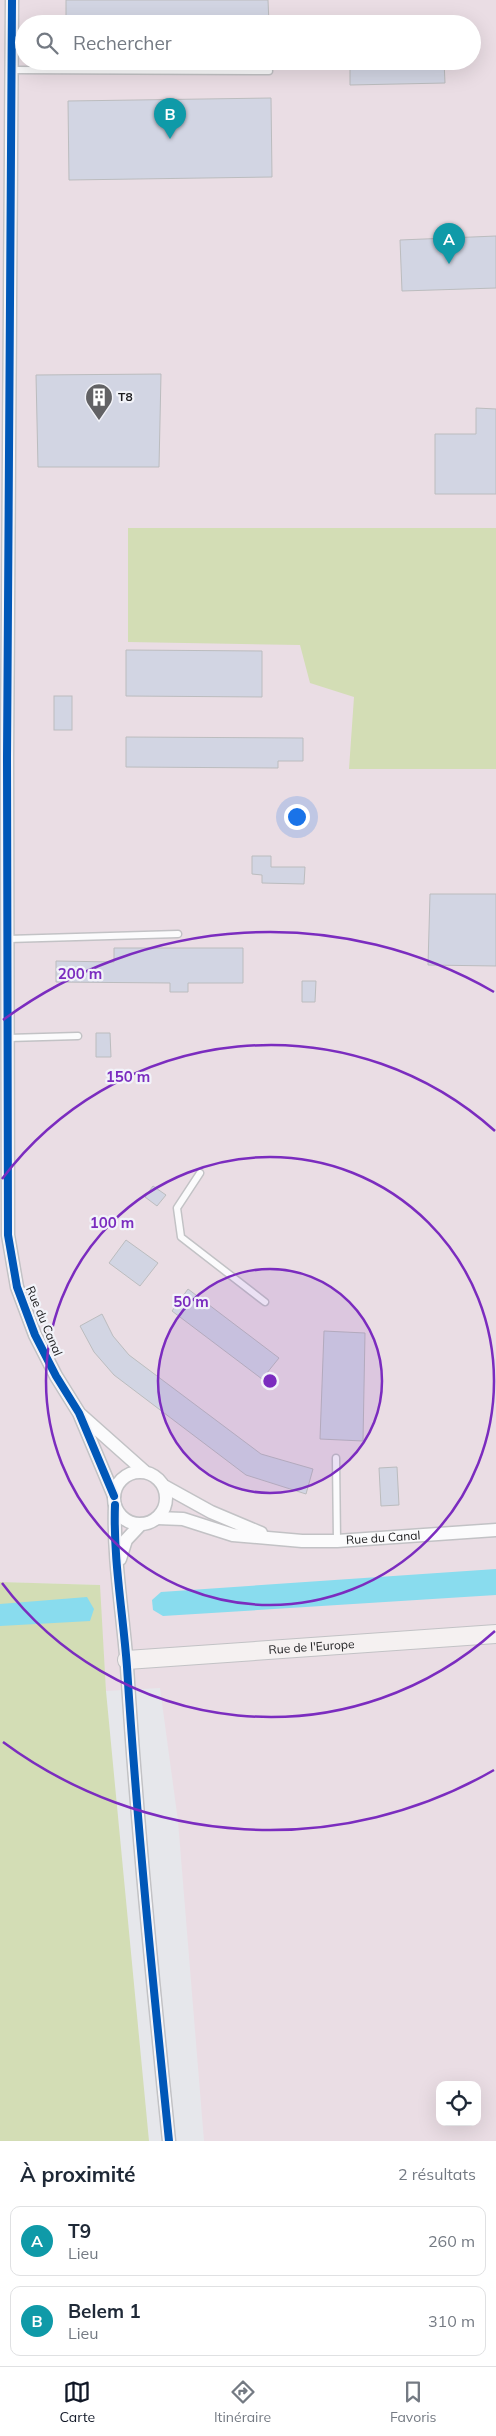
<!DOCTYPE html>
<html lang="fr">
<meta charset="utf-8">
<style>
:root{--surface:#fff;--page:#f6f6f7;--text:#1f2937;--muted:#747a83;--line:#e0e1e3;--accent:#111827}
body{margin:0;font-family:Mulish,sans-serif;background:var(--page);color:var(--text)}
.controls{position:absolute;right:15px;bottom:15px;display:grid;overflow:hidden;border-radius:10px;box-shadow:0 5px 20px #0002}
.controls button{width:45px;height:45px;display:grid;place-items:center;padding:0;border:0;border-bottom:1px solid var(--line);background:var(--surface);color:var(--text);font:25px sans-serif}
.you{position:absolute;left:296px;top:816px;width:18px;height:18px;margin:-12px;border:4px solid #fff;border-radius:50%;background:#1a73e8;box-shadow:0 0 0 8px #1a73e833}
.badge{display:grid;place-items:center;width:32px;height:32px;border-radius:50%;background:var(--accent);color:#fff;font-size:16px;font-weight:700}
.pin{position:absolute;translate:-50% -41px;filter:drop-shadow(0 1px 2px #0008)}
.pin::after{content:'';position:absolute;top:26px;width:18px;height:15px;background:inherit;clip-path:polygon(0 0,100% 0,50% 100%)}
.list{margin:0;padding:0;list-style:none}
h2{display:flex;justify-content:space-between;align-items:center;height:65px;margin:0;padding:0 20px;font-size:21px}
h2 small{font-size:16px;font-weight:400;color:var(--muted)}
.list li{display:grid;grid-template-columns:32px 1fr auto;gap:15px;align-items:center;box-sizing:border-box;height:70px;margin:0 10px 10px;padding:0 10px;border:1px solid var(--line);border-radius:10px}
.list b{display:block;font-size:19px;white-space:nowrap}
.list p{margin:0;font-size:16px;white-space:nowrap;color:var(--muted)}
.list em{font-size:16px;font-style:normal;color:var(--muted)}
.icon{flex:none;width:28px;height:28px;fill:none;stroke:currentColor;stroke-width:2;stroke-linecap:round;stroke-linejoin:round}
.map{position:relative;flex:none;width:496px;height:2141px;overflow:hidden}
.search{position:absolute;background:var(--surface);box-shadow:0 5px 20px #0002;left:15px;right:15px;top:15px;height:55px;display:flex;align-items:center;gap:12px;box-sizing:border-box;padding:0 18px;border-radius:28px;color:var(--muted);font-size:19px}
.sheet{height:225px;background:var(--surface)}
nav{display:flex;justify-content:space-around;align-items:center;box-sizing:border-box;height:70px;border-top:1px solid var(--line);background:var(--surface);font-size:14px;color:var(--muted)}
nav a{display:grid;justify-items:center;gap:2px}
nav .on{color:var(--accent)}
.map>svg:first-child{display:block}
.industrial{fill:#eadde4;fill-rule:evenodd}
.green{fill:#d3ddb5}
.water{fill:#89dcee}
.building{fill:#d2d5e3;stroke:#bbbcbe}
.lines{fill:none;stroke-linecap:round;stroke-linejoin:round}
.lane-casing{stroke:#c2c2c5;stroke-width:9}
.street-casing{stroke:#c2c2c5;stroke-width:15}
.secondary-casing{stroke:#c2c2c5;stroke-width:20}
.lane{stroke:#fbfbfc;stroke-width:6}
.street{stroke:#fbfbfc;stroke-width:12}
.secondary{stroke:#f5f1f1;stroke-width:18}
.cycleway-casing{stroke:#f2f3f9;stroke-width:11}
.cycleway{stroke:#0057b8;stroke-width:8}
.ring{fill:none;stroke:#7b2cbf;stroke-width:2.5}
.labels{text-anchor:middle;stroke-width:4.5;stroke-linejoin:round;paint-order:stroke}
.poi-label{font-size:12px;font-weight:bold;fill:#1b1b1d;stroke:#f2f3f9;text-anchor:start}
.street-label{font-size:12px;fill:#1b1b1d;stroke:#f2f3f9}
.centre{fill:#7b2cbf;stroke:#f2f3f9;stroke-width:2.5}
.ring-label{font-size:15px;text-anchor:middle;font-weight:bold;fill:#7b2cbf;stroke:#f2f3f9;stroke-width:4.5;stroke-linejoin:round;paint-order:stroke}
</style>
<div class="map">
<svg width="496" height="2141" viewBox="0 0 496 2141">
<rect width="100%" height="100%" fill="#e6e7eb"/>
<path class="industrial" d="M0,0H496V2141H204L178,1821L160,1688L106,1691L99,1585L0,1582ZM24,24H472V61H24ZM440,2085H477V2122H440Z"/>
<g class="green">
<polygon points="128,528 496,528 496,769 349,769 354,697 310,683 300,645 128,642"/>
<polygon points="0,1582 100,1585 106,1691 149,2141 0,2141"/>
</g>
<g class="water">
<polygon points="496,1569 496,1595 163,1616 153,1610 152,1600 161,1592"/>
<polygon points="87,1597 94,1609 90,1621 0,1626 0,1604"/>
</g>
<g class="building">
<polygon points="66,0 268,0 269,24 66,24"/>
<polygon points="350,61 444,61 445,83 350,85"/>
<polygon points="271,98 272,177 69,180 68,101"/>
<polygon points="496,236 496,288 402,291 400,240"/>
<polygon points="161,374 159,467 38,467 36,375"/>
<polygon points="476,408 496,409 496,494 435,494 435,434 476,434"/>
<polygon points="126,650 262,651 262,697 126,696"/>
<rect x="54" y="696" width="18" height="34"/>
<polygon points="126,737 303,738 303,761 278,761 278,768 126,767"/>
<polygon points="252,856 271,856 271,867 305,867 304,884 262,883 262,875 252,874"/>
<polygon points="430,894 496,894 496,966 428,965"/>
<polygon points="114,948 243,948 243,983 188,983 188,992 170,992 170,983 56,982 56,961 114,962"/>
<polygon points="302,981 316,981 315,1002 302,1002"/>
<polygon points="96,1033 110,1033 111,1057 96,1057"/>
<polygon points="153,1186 166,1195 157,1206 145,1197"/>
<polygon points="126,1240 158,1263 140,1286 109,1263"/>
<polygon points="188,1289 279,1358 262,1379 172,1311"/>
<polygon points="102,1314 113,1336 129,1355 261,1454 313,1469 306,1494 246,1475 114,1375 94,1352 80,1326"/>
<polygon points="324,1331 365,1333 363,1441 320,1439"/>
<polygon points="397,1467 399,1505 381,1506 379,1468"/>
</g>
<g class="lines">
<g class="lane-casing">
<g id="lane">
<polyline points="12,70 269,71"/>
<polyline points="8,939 178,934"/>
<polyline points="8,1038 78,1036"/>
<polyline points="200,1173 177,1208 181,1237 265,1302"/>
<polyline points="336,1458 337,1541"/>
</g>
</g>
<g class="street-casing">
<g id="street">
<polyline points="12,0 7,758 8,1235 17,1287 35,1335 56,1376 79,1413 114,1496"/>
<polyline points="81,1415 144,1471"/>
<circle cx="140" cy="1498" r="26"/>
<polyline points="164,1486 211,1512 261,1533"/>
<path d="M115,1505C113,1559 123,1613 127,1667C137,1825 153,1983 169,2141"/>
<path id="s1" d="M157,1518L183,1519L233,1535L302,1541H337L496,1530"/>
<polyline points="120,1559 126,1540 141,1524"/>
</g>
</g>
<g class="secondary-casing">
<g id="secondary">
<path id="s2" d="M127,1660L496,1634"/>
</g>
</g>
<use href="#lane" class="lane"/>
<use href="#street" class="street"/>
<use href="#secondary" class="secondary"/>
<g class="cycleway-casing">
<g id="cycleway">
<polyline points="12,0 7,758 8,1235 17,1287 35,1335 56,1376 79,1413 114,1496"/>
<path d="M115,1505C113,1559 123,1613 127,1667C137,1825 153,1983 169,2141"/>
</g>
</g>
<use href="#cycleway" class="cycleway"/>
</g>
<circle cx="270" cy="1381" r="112" fill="#7b2cbf" fill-opacity=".12"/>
<g class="ring">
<circle cx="270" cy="1381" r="112"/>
<circle cx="270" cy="1381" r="224"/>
<path d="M495 1631A336 336 0 0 1 2 1583M2 1179A336 336 0 0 1 495 1131"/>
<path d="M494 1770A449 449 0 0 1 3 1742M3 1020A449 449 0 0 1 494 992"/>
</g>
<defs>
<g id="building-pin" transform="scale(1.4375)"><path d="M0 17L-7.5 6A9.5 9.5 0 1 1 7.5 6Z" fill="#626265" stroke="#f2f3f9"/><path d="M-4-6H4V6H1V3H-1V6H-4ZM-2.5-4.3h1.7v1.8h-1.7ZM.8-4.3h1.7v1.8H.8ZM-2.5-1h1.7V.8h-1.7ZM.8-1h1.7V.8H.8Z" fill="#fff"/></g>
</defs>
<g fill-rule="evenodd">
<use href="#building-pin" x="99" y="397"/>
</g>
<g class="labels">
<g class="poi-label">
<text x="118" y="401">T8</text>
</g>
<g class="street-label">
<text transform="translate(44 1321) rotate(67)" y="4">Rue du Canal</text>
<text dy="4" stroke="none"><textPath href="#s1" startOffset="229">Rue du Canal</textPath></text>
<text dy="4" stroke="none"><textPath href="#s2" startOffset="185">Rue de l'Europe</textPath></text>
</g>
</g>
<circle cx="270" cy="1381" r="8" class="centre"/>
<g class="ring-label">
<text x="80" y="979">200 m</text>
<text x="128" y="1082">150 m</text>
<text x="112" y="1228">100 m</text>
<text x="191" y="1307">50 m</text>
</g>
</svg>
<div class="controls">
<button><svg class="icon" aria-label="locate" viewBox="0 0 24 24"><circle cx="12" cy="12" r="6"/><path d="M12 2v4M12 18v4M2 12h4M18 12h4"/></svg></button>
</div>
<div class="you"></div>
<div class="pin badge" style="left:449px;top:264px;background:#0f9aa8">A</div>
<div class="pin badge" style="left:170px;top:139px;background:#0f9aa8">B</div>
<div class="search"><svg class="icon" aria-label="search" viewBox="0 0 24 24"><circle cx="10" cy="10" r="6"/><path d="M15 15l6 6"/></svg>Rechercher</div>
</div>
<section class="sheet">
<h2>À proximité<small>2 résultats</small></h2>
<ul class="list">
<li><span class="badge" style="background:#0f9aa8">A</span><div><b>T9</b><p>Lieu</p></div><em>260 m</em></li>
<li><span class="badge" style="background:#0f9aa8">B</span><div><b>Belem 1</b><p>Lieu</p></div><em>310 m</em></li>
</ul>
</section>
<nav>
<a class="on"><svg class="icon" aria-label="map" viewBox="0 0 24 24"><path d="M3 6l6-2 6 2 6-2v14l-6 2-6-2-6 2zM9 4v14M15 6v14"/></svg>Carte</a>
<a><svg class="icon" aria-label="directions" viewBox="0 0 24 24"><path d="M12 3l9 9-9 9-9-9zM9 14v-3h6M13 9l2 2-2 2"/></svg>Itinéraire</a>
<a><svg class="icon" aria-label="saved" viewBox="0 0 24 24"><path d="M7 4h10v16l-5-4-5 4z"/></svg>Favoris</a>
</nav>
